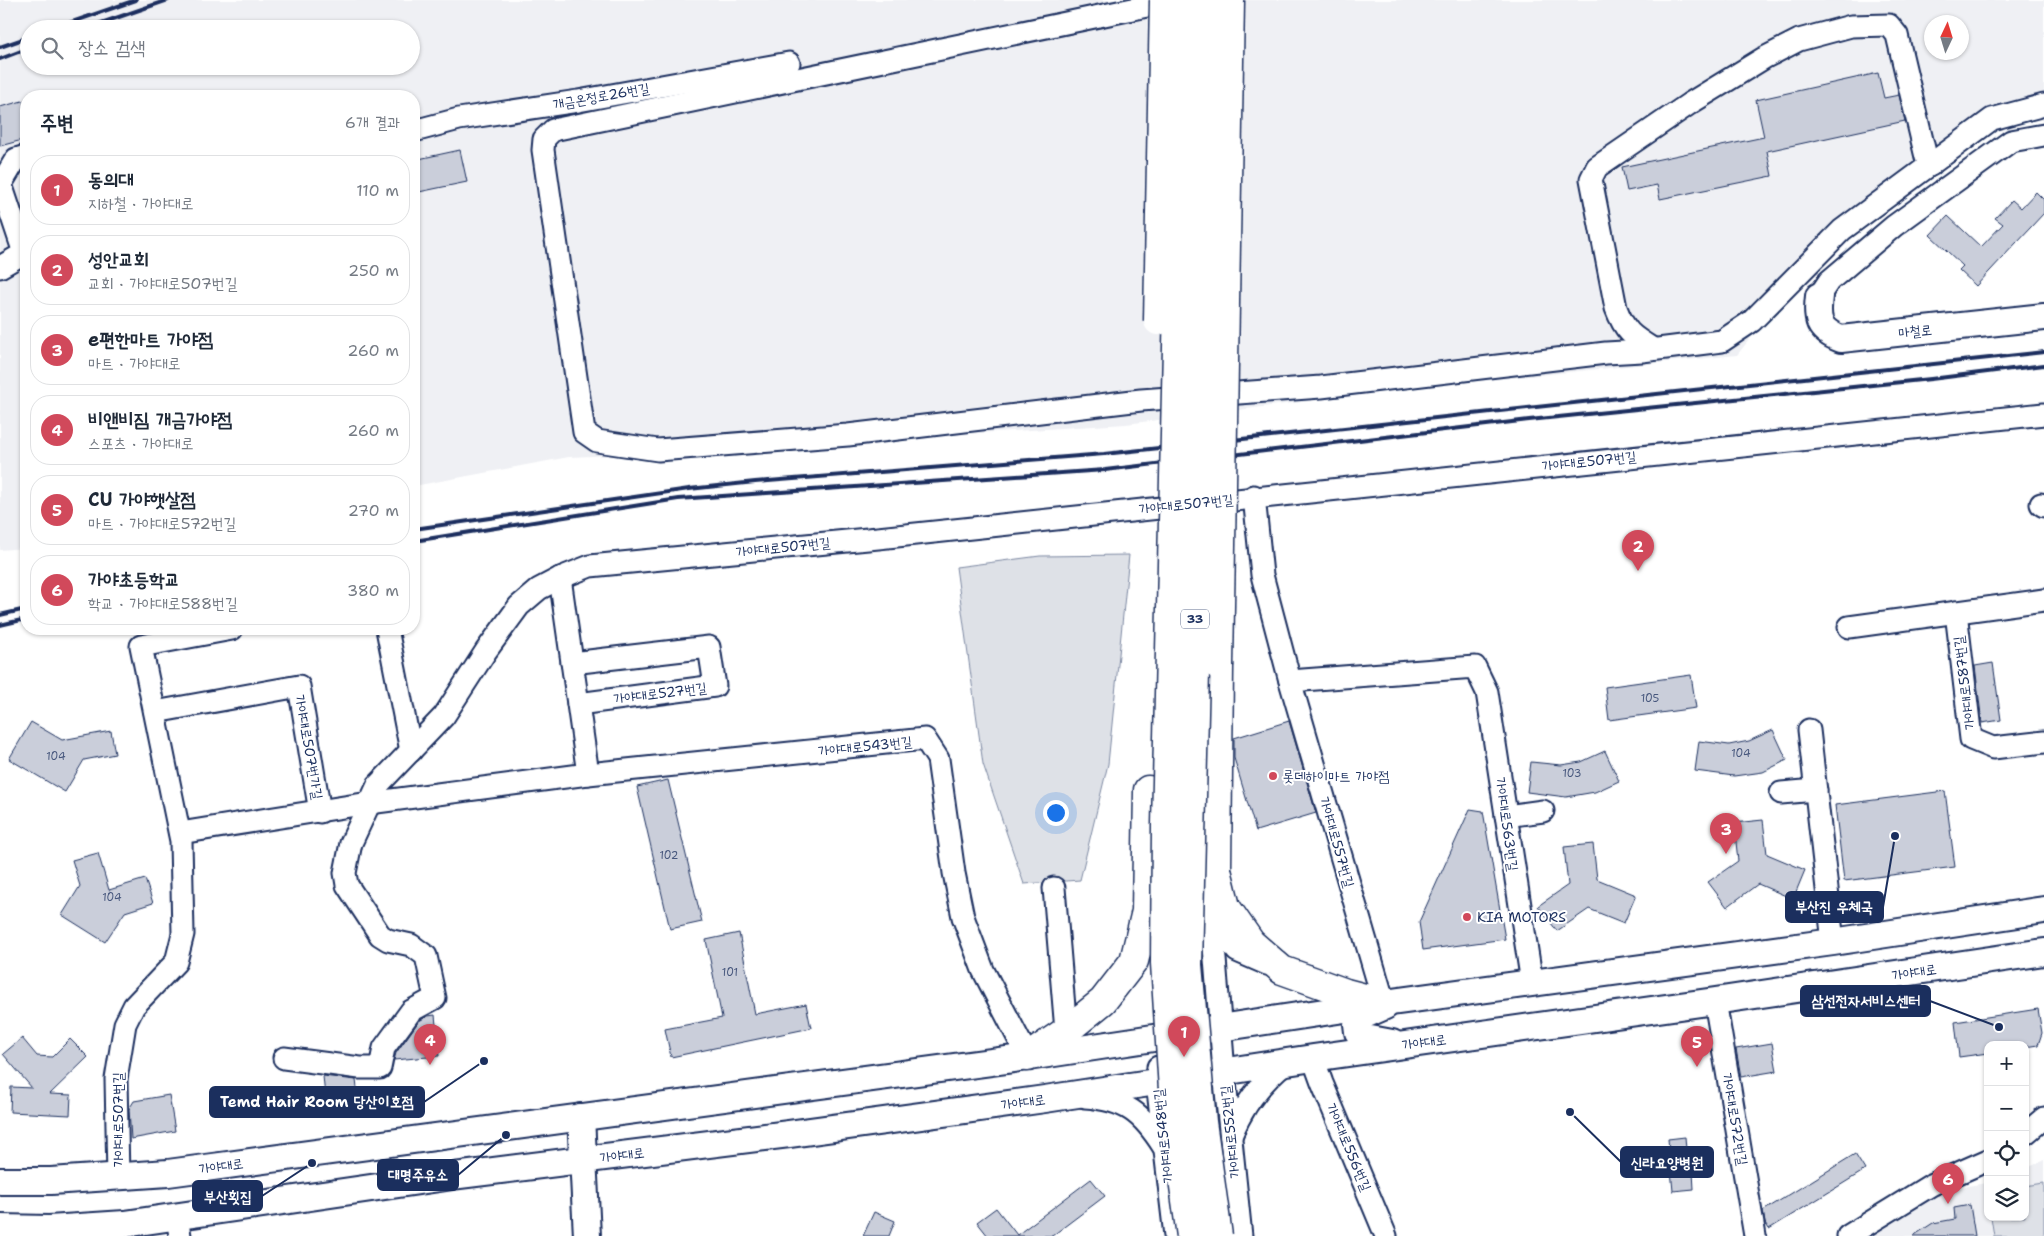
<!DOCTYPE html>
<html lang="ko">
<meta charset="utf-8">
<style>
:root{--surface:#fff;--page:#f2f2f3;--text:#1f2937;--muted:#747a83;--line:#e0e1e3;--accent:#d1495b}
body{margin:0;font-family:"Shantell Sans","Poor Story",sans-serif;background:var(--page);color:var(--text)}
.controls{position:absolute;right:15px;bottom:15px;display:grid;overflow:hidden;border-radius:10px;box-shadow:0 1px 4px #0004}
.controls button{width:45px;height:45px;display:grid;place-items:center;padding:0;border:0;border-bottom:1px solid var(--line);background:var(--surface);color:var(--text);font:25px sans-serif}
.compass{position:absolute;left:1924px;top:15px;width:45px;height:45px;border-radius:50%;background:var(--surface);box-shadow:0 1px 4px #0004;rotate:4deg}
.you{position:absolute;left:1055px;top:812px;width:18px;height:18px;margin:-12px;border:4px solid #fff;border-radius:50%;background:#1a73e8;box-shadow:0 0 0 8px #1a73e833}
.badge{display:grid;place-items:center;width:32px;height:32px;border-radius:50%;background:var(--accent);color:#fff;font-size:16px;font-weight:700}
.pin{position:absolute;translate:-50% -41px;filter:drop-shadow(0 1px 2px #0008)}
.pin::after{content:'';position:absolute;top:26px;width:18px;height:15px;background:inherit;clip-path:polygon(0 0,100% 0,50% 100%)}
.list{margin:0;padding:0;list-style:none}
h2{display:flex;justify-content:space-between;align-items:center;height:65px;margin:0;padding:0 20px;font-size:21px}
h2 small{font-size:16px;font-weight:400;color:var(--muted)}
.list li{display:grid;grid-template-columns:32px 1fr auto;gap:15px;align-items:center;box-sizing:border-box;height:70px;margin:0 10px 10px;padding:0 10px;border:1px solid var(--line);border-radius:20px}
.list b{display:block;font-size:19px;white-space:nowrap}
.list p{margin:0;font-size:16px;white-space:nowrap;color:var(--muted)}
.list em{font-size:16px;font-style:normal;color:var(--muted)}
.icon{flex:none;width:28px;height:28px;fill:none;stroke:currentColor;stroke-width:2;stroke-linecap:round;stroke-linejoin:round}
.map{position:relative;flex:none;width:2044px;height:1236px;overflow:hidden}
.search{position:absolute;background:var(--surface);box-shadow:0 1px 4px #0004;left:20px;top:20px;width:400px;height:55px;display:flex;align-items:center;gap:12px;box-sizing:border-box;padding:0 18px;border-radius:28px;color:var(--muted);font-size:19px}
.panel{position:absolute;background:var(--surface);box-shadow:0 1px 4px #0004;left:20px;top:90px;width:400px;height:545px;border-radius:20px}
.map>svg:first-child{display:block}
.built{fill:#eff0f4;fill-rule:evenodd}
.green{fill:#dee1e7;stroke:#7c88a2}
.building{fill:#caceda;stroke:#1b2f5e}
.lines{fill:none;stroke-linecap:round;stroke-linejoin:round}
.minor-casing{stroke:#1b2f5e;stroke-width:25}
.major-casing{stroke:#1b2f5e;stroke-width:30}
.highway-casing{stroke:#1b2f5e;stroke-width:31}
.minor{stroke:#fff;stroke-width:21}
.major{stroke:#fff;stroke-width:26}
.highway{stroke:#fff;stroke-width:28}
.rail{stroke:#1b2f5e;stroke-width:4}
.highway-bridge-casing{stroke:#1b2f5e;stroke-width:31;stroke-linecap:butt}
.highway-bridge{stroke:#fff;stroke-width:28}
.poi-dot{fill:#d1495b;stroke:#fff;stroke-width:2}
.labels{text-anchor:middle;stroke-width:4;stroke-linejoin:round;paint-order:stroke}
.number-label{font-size:11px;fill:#47577d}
.shield{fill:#fff;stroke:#5f6d8e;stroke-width:1}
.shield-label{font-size:12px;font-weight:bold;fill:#1b2f5e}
.street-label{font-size:14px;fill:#1b2f5e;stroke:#fff}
.poi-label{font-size:14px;fill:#1b2f5e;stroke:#fff;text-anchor:start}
.leader{fill:none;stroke:#1b2f5e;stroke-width:2}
.callout-dot{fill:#1b2f5e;stroke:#fff;stroke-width:2}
.callout{fill:#1b2f5e;stroke:#1b2f5e;stroke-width:2}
.callout-label{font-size:15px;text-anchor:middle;font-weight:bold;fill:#fff}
</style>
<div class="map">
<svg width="2044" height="1236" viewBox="0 0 2044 1236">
<rect width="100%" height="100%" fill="#fff"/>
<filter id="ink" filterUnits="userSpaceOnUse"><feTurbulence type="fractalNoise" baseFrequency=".02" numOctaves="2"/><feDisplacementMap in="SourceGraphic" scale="10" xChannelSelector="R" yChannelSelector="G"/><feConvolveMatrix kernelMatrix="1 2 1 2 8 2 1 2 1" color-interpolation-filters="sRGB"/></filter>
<g filter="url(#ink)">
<g class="built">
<path d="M2044,0V119L1998,128L1851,239L1772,311L1737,355L1422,387L1126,424L641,454L569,457L414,486V96H26V548L0,550V1L1,0ZM1932,22H1962V52H1932ZM29,29H411V66H29Z"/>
<polygon points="2044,1160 2044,1236 1856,1236 1931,1191 1988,1183 1988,1217 2025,1217 2025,1169"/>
</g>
<g class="green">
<polygon points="1129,555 1108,764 1080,880 1024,884 983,764 956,567 1040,556"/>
<polygon points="2044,1183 2044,1236 1994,1236 1991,1217 2025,1217 2025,1186"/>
</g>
<g class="building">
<polygon points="1878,73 1884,98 1899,95 1905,121 1767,151 1772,176 1660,199 1657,185 1627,191 1622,167 1764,137 1756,100"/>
<polygon points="26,100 26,139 0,146 0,107"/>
<polygon points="460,150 467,182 414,193 414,160"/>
<polygon points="2036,192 2044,200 2044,213 1976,286 1959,270 1963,266 1930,235 1948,216 1981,247 2003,224 1995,218 2012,200 2021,208"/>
<polygon points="1993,663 2001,720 1982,723 1975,666"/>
<polygon points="1691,675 1696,708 1609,720 1605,687"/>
<polygon points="1289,721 1316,813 1256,831 1234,758 1234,738"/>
<polygon points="31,722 62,740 111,731 115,754 84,760 65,792 9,759"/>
<polygon points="1773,730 1787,760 1763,772 1734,776 1695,771 1699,741 1729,745 1749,741"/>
<polygon points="1605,751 1619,781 1595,792 1566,797 1527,792 1531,762 1561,765 1581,762"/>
<polygon points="668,780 702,922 670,929 637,787"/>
<polygon points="1945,791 1955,867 1844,881 1835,805"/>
<polygon points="1470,809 1483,811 1505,939 1423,950 1419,922"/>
<polygon points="1763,820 1767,854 1805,870 1793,899 1758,884 1727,907 1708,882 1738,861 1734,823"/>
<polygon points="1593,844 1597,879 1636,895 1624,923 1589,909 1557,931 1538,906 1568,885 1564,847"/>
<polygon points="98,853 109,890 145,879 153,903 125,912 105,942 62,915 80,886 72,860"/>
<polygon points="739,933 755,1014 806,1004 811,1028 671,1057 665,1029 722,1018 706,940"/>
<polygon points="2038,1009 2042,1033 2038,1045 2025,1047 2025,1045 1988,1045 1988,1053 1959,1057 1955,1022"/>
<polygon points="435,1015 439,1056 394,1060 396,1053 419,1021 428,1016"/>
<polygon points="22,1038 37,1056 52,1057 70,1039 88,1057 50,1094 71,1095 70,1115 10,1112 11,1087 32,1088 3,1054"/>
<polygon points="1772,1043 1777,1071 1741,1077 1736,1049"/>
<polygon points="323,1076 356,1080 359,1104 326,1107"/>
<polygon points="169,1095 175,1131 131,1139 129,1109 134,1101"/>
<polygon points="1685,1137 1686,1149 1706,1148 1708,1170 1693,1172 1694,1189 1673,1191 1668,1139"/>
<polygon points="1855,1154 1865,1170 1769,1229 1765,1223 1763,1211"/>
<polygon points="1091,1179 1105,1196 1052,1236 988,1236 977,1222 996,1208 1017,1235"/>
<polygon points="1970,1205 1975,1236 1913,1236 1933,1223 1955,1219 1954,1208"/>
<polygon points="874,1212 895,1221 889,1236 863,1236"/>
</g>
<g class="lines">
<g class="minor-casing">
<g id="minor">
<polyline points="1176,0 553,130 544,139 543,150 584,432 597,441 658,450 848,435 1141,400 1321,387 1606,353 1642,351 1722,341 1752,321 1842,230 1992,119 2044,105"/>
<polyline points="414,131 459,119 578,101 789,63"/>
<polyline points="24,253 1,184 16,159 26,156"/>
<polyline points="0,267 26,252"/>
<polyline points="1819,296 1829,281 1894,226 2011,141 2044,135"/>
<path d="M1653,349C1632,336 1625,332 1616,308L1591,179L1597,167L1689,104L1764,58L1799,40L1851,26L1889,25L1897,35L1926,157L1931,165"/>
<polyline points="1254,496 1262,575 1290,681 1384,1003"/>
<polyline points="2041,504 2044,506"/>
<polyline points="1956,612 1971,739 1993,748 2044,742"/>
<polyline points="1849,627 2044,600"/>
<polyline points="387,629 411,751"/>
<polyline points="572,663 709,647 715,686 578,704"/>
<polyline points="1290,681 1475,667 1487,692 1532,983"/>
<polyline points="155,712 299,686 320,812"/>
<polyline points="1809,730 1833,942"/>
<polyline points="588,774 925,739 938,759 954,873 963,917 983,970 1028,1057"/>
<polyline points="1781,793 1816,790"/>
<polyline points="1506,816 1543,811"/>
<polyline points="180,833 369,803 588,774 560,578"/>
<polyline points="1197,866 1202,890 1212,921 1237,951 1267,964"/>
<polyline points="1054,888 1066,1031"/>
<polyline points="1212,921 1224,1072 1241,1236"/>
<polyline points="1715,1001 1755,1236"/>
<polyline points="284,1058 360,1068 380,1068 384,1048 411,1011 435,998 426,956 411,945 388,940 380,935 347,885 345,873 351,843 378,785 444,716 486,651 519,606 539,589 560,578 590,566 878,538 2044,414"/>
<polyline points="1313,1058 1322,1083 1386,1236"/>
<polyline points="1158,1067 1157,1082 1175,1236"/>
<path d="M1085,1097C1126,1100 1142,1113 1163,1146"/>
<polyline points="2025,1134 2044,1118"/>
<path d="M1231,1136C1243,1105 1261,1082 1286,1062"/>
<polyline points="118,1178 116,1079 125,1024 134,1006 176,962 183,934 181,841 141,646 232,629"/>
<polyline points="177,1217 180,1236"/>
<polyline points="1848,1236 1931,1185 1988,1160"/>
</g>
</g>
<g class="major-casing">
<g id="major">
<path d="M1819,296C1816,320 1818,330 1841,339L2044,317"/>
<polyline points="1385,1006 1362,1016 1357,1024 1358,1032 1365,1038 1392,1043"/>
<polyline points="581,1117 587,1236"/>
<polyline points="0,1181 51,1181 168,1173 1028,1057 1384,1003 1833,942 2044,910"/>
<polyline points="0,1228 49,1229 125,1224 453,1176 789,1134 1045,1099 1313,1058 1715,1001 2044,952"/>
</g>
</g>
<g class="highway-casing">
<g id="highway">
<polyline points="1219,666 1217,870 1226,907 1251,943 1282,970 1346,993 1384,1003"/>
<polyline points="1028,1057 1066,1031 1103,1001 1134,961 1146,911 1148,790"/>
</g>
</g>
<use href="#minor" class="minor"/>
<use href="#major" class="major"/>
<use href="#highway" class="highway"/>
<g class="rail">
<polyline points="52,29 136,0"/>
<polyline points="84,29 168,0"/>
<polyline points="0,47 29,37"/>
<polyline points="0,59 29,48"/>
<polyline points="414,529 689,489 755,482 1104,454 2044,352"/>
<polyline points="414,541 678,499 1105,470 1529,420 1931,379 2044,365"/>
<polyline points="0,615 26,609"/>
<polyline points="0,625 26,619"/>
</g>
<g class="highway-bridge-casing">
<g id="highway-bridge">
<polyline points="1185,0 1166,825 1165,963 1175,1122 1191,1236"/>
<polyline points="1211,0 1188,965 1202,1122 1218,1236"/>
<polyline points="1158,321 1164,0"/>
<polyline points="1219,666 1230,0"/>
</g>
</g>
<use href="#highway-bridge" class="highway-bridge"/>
</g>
</g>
<g class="poi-dot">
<circle cx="1273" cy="776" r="5"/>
<circle cx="1467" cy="917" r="5"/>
</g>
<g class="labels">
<g class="number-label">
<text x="1650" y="702">105</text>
<text x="1741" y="757">104</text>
<text x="56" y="760">104</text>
<text x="1572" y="777">103</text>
<text x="669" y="859">102</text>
<text x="112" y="901">104</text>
<text x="730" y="976">101</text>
</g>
<rect class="shield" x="1181" y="609.5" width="28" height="19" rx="4"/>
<g class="shield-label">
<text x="1195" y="623">33</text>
</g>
<g class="street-label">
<text transform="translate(601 96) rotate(-10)" y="5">개금온정로26번길</text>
<text transform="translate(1915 331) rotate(-6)" y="5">마철로</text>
<text transform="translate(1589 461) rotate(-6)" y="5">가야대로507번길</text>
<text transform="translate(1186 504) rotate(-6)" y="5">가야대로507번길</text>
<text transform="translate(783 547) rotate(-6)" y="5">가야대로507번길</text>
<text transform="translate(1964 683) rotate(-97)" y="5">가야대로587번길</text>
<text transform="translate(660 693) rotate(-7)" y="5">가야대로527번길</text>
<text transform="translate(865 746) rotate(-6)" y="5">가야대로543번길</text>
<text transform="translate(309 747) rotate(80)" y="5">가야대로507번가길</text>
<text transform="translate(1507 824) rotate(82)" y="5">가야대로563번길</text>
<text transform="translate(1337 842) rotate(74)" y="5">가야대로557번길</text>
<text transform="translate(1914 972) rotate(-9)" y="5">가야대로</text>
<text transform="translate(1424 1042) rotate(-8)" y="5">가야대로</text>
<text transform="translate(1023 1102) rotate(-8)" y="5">가야대로</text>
<text transform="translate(1735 1119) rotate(80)" y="5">가야대로572번길</text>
<text transform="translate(118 1120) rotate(-90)" y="5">가야대로507번길</text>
<text transform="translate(1230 1132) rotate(-96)" y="5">가야대로552번길</text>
<text transform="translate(1163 1136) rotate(-96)" y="5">가야대로548번길</text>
<text transform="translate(1349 1147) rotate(67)" y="5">가야대로556번길</text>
<text transform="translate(622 1155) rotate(-7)" y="5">가야대로</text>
<text transform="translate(221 1166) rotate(-8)" y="5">가야대로</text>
</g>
<g class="poi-label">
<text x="1283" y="781">롯데하이마트 가야점</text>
<text x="1477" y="922">KIA MOTORS</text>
</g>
</g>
<path class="leader" d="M1895 836L1883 907M1999 1027L1930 1001M484 1061L424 1102M1570 1112L1621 1162M506 1135L458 1175M312 1163L262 1196"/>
<g class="callout-dot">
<circle cx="1895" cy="836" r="5"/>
<circle cx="1999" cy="1027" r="5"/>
<circle cx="484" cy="1061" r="5"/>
<circle cx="1570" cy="1112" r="5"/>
<circle cx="506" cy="1135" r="5"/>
<circle cx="312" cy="1163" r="5"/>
</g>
<g class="callout">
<rect x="1786" y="892" width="97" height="30" rx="5"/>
<rect x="1801" y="986" width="129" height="30" rx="5"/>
<rect x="210" y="1087" width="214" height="30" rx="5"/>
<rect x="1621" y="1147" width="92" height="30" rx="5"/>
<rect x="378" y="1160" width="80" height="30" rx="5"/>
<rect x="193" y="1181" width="69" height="30" rx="5"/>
</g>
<g class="callout-label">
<text x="1834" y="912">부산진 우체국</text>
<text x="1866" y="1006">삼선전자서비스센터</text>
<text x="317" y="1107">Temd Hair Room 당산이호점</text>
<text x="1667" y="1168">신라요양병원</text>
<text x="418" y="1180">대명주유소</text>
<text x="228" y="1202">부산횟집</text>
</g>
</svg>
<div class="controls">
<button>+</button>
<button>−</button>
<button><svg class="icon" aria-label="locate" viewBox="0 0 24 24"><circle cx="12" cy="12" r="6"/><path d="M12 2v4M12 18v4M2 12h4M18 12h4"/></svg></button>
<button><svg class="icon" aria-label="layers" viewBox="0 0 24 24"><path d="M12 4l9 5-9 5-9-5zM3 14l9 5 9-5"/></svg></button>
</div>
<svg class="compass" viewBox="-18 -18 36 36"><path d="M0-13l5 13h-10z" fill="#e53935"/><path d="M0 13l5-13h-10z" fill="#747a83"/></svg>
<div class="you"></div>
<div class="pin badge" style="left:1184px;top:1057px">1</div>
<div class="pin badge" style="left:1638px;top:571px">2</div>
<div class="pin badge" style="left:1726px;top:854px">3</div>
<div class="pin badge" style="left:430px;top:1065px">4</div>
<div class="pin badge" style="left:1697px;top:1067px">5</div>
<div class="pin badge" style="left:1948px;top:1204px">6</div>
<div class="search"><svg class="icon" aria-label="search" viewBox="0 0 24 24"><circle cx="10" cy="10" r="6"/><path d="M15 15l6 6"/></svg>장소 검색</div>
<section class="panel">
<h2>주변<small>6개 결과</small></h2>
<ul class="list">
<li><span class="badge">1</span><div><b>동의대</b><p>지하철 · 가야대로</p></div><em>110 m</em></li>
<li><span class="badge">2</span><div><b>성안교회</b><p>교회 · 가야대로507번길</p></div><em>250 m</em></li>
<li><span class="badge">3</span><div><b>e편한마트 가야점</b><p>마트 · 가야대로</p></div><em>260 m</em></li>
<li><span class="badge">4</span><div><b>비앤비짐 개금가야점</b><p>스포츠 · 가야대로</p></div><em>260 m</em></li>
<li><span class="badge">5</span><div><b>CU 가야햇살점</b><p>마트 · 가야대로572번길</p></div><em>270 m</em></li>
<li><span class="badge">6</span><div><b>가야초등학교</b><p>학교 · 가야대로588번길</p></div><em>380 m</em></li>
</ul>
</section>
</div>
